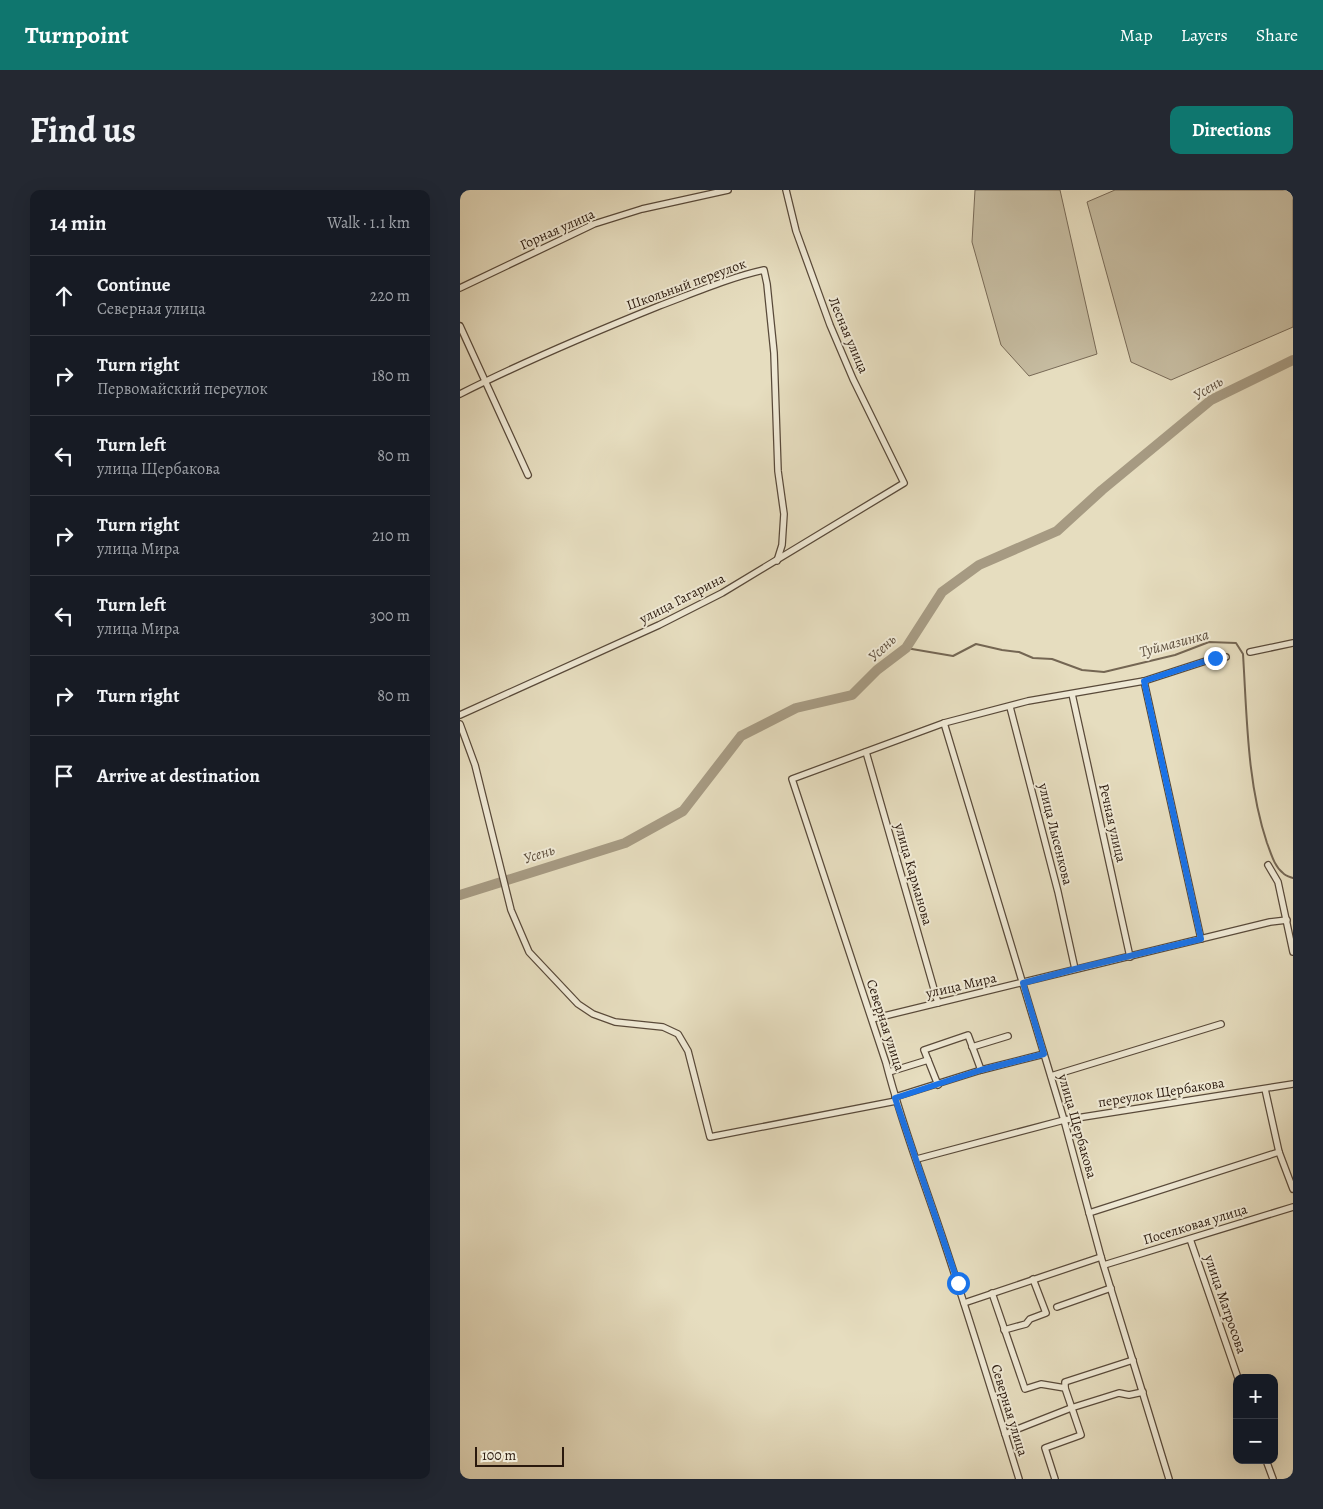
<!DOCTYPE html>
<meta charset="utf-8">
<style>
:root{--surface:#171b24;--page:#242831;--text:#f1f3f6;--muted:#9ea1a6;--line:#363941;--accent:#0f766e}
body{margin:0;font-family:Alegreya,serif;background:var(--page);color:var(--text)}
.controls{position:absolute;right:15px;bottom:15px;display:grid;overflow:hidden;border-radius:10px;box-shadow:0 5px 20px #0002}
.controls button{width:45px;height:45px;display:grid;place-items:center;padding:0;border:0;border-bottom:1px solid var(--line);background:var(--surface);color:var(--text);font:25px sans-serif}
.scale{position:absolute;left:15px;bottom:12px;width:89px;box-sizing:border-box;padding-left:5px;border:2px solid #2a190d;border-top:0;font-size:14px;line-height:18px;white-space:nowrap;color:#2a190d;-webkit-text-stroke:4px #efe9d5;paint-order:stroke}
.stop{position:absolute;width:15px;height:15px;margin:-11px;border:4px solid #1a73e8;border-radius:50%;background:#fff}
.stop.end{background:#1a73e8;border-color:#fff;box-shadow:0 1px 5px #0008}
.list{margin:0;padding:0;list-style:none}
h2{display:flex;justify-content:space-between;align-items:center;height:65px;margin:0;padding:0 20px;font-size:21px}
h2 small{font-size:16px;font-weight:400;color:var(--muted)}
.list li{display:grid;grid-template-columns:32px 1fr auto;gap:15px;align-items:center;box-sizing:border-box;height:80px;padding:0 20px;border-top:1px solid var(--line)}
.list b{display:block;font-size:19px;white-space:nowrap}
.list p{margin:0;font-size:16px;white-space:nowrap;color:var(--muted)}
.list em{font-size:16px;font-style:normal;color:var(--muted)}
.icon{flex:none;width:28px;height:28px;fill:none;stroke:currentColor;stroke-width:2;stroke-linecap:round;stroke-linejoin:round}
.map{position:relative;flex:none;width:833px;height:1289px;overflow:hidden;border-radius:10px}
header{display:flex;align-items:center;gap:30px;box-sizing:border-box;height:70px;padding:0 25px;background:var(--accent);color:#fff}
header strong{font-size:24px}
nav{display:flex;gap:28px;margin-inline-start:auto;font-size:18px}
.intro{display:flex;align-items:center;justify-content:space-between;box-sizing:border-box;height:120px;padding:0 30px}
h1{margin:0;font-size:35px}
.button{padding:12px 22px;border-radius:10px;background:var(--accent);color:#fff;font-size:18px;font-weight:700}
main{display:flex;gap:30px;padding:0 30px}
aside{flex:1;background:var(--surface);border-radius:10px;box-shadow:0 5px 20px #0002}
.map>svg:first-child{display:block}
.green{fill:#c6bca1;stroke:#786a57}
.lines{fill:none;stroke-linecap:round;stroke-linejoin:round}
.stream{stroke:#746653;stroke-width:2}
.river{stroke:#a69a82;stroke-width:10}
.street-casing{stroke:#594a3a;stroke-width:8}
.street{stroke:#efe9d5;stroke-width:5.5}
.route{stroke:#1a73e8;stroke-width:6}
.labels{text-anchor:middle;stroke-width:4;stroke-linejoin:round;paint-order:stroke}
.street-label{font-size:14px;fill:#2a190d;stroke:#efe9d5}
.water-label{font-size:15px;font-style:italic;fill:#5c4d3c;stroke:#efe9d5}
</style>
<header>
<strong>Turnpoint</strong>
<nav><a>Map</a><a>Layers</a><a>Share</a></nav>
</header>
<div class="intro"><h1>Find us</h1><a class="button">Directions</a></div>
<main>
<aside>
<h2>14 min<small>Walk · 1.1 km</small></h2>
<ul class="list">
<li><svg class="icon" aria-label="ahead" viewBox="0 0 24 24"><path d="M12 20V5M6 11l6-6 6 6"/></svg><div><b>Continue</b><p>Северная улица</p></div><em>220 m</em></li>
<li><svg class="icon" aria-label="right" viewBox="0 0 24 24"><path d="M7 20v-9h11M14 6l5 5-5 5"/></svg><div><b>Turn right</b><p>Первомайский переулок</p></div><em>180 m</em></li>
<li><svg class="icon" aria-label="left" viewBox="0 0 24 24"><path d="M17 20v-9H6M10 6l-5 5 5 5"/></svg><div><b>Turn left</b><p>улица Щербакова</p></div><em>80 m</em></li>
<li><svg class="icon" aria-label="right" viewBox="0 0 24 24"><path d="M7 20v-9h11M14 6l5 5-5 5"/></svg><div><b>Turn right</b><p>улица Мира</p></div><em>210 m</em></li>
<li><svg class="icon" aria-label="left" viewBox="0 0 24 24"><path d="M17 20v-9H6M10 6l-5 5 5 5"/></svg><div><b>Turn left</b><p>улица Мира</p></div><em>300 m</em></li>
<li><svg class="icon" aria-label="right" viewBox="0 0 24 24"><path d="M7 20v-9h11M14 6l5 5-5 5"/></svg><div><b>Turn right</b></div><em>80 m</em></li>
<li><svg class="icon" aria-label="arrive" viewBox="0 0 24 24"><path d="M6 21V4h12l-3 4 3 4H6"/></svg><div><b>Arrive at destination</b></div></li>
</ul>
</aside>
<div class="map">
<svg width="833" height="1289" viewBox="0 0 833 1289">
<rect width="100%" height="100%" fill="#e6ddbf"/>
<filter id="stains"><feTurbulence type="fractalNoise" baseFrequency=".004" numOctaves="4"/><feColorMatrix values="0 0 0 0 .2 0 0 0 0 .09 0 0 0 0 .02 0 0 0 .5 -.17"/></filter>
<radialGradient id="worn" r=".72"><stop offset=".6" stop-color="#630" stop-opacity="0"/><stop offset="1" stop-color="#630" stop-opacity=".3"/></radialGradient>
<g class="green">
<polygon points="515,0 600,0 637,164 569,186 541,155 512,52"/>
<polygon points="655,0 833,0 833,137 711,190 671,172 627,12"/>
</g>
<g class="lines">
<path class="stream" d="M446,458L493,466L516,454L542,460L559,462L573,468L592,469L622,480L644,482L715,465L749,452L776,453L783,464C787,527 787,593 807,653C811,663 814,676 823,683C825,686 830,687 833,688"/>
<polyline class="river" points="0,705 165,653 223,621 281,546 336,518 392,505 417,480 446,458 482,402 519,375 597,341 642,300 751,210 833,170"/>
<g class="street-casing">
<g id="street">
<polyline points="0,98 134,34 182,19 268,0"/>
<polyline points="0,136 68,285"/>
<path d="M0,204C65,171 132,143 199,116C234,103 268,88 304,80L307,94L314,163L318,281L324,324L322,355L317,371"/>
<polyline points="790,462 833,453"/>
<polyline points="684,491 741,749"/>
<polyline points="612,504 670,767"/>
<polyline points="550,517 598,702 615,779"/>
<polyline points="0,525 199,435 262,403 444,293 393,189 370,135 336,41 326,0"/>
<polyline points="484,533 604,930 641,1067 709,1289"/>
<polyline points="0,534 15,575 51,720 69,762 118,814 133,824 155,832 203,837 218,844 228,861 250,947 436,911"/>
<polyline points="406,562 478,813"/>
<polyline points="808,675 818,692 833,762"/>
<polyline points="412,829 810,732 827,730"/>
<polyline points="512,857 548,846"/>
<polyline points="429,882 468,870"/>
<polyline points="591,886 761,834"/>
<polyline points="478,895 464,860 508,845 521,880"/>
<polyline points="805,899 819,962 833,999"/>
<polyline points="435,907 521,880 584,864"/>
<polyline points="457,969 604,930 833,894"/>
<polyline points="629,1023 819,962"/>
<polyline points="730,1049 778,1188"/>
<polyline points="644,1075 833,1017"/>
<polyline points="532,1103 565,1199 581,1194 605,1198 621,1245 585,1258 595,1289"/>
<polyline points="504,1113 641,1067"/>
<polyline points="597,1117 651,1098"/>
<polyline points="544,1140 566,1134 570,1129 586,1123 573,1089"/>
<polyline points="605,1198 605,1192 673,1170"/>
<polyline points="545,1244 611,1218 659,1203 669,1205 683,1202"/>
<polyline points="806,1270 813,1289"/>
<path d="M559,1289C534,1208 509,1127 482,1046C463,989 441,932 426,873L332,589L484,533L568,511L684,491L755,468L766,467"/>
</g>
</g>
<use href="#street" class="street"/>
</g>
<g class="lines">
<polyline class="route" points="498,1093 435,908 521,880 584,864 563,793 615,779 741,749 684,491 755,468"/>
</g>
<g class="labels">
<g class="street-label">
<text transform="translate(97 39) rotate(-24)" y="5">Горная улица</text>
<text transform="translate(226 94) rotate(-20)" y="5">Школьный переулок</text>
<text transform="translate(389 145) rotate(67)" y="5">Лесная улица</text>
<text transform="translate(222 408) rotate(-27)" y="5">улица Гагарина</text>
<text transform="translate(653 633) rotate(77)" y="5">Речная улица</text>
<text transform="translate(596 644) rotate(76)" y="5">улица Лысенкова</text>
<text transform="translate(454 684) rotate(74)" y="5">улица Карманова</text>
<text transform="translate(501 795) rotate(-13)" y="5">улица Мира</text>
<text transform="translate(426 835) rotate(72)" y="5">Северная улица</text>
<text transform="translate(701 902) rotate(-9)" y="5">переулок Щербакова</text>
<text transform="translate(618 936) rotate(74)" y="5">улица Щербакова</text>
<text transform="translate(735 1034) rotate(-17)" y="5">Поселковая улица</text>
<text transform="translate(766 1114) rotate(71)" y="5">улица Матросова</text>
<text transform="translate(550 1220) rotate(73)" y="5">Северная улица</text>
</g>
<g class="water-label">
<text transform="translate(748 198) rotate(-32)" y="5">Усень</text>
<text transform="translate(714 453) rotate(-15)" y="5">Туймазинка</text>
<text transform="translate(422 458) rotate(-44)" y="5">Усень</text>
<text transform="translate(79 664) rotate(-18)" y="5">Усень</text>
</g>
</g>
<rect width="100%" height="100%" filter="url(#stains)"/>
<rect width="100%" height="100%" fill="url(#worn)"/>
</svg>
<div class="controls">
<button>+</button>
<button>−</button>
</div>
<div class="scale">100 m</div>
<div class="stop" style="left:498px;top:1093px"></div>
<div class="stop end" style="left:755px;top:468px"></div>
</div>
</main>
